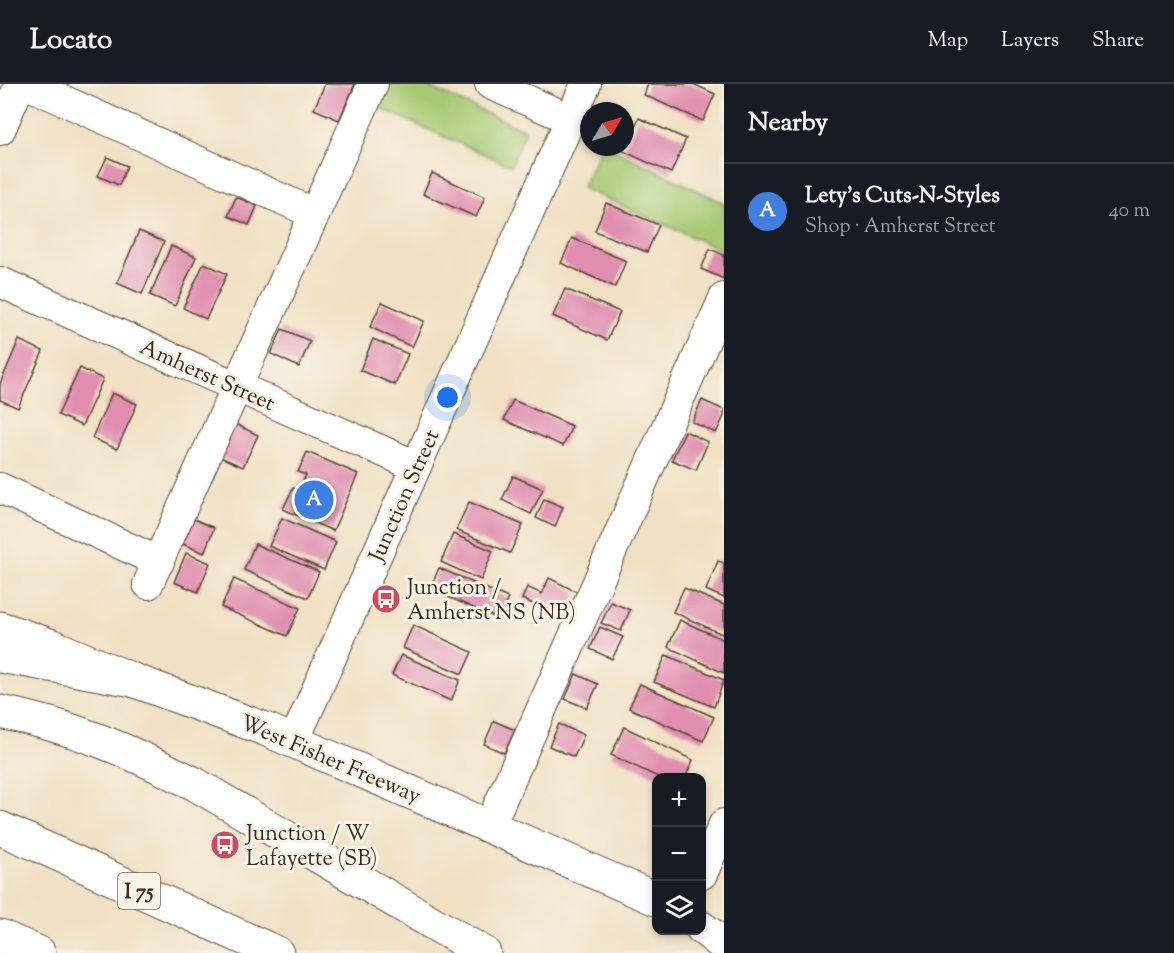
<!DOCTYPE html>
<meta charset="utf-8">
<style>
:root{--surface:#171b24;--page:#20242c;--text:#f1f3f6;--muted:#9ea1a6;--line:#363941;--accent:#d1495b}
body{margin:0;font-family:"Sorts Mill Goudy",serif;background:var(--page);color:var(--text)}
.controls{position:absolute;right:18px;bottom:18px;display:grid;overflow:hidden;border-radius:12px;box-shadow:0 3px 9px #0003}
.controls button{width:54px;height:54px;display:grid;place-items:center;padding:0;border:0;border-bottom:2px solid var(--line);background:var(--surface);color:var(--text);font:30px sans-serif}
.compass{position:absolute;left:580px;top:18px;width:54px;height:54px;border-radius:50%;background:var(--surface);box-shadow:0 3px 9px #0003;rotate:52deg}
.you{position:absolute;left:448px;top:314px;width:21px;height:21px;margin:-15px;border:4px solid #fff;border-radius:50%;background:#1a73e8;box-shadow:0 0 0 9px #1a73e833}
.badge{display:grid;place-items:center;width:39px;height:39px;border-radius:50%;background:var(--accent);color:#fff;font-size:20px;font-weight:700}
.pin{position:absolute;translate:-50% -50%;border:3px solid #fff;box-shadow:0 2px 6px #0006}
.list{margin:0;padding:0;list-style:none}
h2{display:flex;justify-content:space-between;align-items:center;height:78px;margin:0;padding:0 24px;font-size:26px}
h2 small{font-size:20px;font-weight:400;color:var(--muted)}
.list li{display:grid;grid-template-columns:39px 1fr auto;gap:18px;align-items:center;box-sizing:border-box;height:96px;padding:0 24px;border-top:2px solid var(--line)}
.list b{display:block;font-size:22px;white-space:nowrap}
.list p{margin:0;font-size:20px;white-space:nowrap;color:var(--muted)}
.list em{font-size:20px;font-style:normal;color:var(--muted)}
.icon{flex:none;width:33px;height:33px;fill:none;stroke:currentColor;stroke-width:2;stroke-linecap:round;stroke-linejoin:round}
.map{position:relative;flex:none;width:724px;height:869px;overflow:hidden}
header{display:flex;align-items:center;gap:36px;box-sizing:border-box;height:84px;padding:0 30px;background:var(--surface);border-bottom:2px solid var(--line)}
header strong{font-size:28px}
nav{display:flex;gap:33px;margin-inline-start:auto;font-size:21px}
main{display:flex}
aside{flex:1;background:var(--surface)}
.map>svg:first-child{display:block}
.green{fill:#a7cb75;stroke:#717a4a;stroke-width:1.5}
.building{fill:#e08daf}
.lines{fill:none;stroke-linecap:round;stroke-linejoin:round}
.minor-casing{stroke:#564537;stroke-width:32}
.major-casing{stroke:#564537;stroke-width:35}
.highway-casing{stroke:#564537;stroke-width:35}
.minor{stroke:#fff;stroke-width:30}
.major{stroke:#fff;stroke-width:33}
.highway{stroke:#fff;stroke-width:33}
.labels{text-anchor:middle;stroke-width:6;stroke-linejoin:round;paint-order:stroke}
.shield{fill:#f7f3e8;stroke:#73665b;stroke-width:1.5}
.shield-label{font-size:21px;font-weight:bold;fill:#3b2a1e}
.street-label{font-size:22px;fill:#3b2a1e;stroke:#f7f3e8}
.poi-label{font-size:22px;fill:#3b2a1e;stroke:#f7f3e8;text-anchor:start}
</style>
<header>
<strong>Locato</strong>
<nav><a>Map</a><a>Layers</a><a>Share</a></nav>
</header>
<main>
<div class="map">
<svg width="724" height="869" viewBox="0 0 724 869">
<rect width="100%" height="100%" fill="#f7f3e8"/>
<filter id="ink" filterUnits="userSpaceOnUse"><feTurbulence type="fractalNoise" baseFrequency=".0167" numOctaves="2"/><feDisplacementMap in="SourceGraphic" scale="12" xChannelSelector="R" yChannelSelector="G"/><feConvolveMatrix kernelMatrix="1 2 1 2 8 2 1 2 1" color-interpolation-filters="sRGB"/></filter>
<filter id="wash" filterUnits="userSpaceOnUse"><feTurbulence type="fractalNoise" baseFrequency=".008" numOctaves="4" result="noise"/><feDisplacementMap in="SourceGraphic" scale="24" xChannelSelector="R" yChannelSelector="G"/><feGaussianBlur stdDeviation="1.35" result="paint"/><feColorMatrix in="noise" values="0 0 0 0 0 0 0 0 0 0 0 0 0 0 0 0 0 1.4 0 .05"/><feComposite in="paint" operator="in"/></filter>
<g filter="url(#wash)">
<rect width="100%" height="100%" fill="#f1e1c4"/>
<g class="green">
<polygon points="384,0 422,0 526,47 511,82 375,22"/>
<polygon points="602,63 608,63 724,119 724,167 582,104"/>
</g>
<g id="blocks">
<g class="building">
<polygon points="325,0 355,0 339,36 314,25"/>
<polygon points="648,0 693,0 715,10 703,37 644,11"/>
<polygon points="639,34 686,55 671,89 623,67"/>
<polygon points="107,73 127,82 119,101 98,92"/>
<polygon points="432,89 485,113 476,133 423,110"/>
<polygon points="236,113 257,122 249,141 228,132"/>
<polygon points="606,119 659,141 647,168 595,147"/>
<polygon points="139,147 164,158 142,210 117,199"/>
<polygon points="572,154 626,177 615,203 561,179"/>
<polygon points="171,162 196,173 175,222 150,211"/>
<polygon points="710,165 724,171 724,195 701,185"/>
<polygon points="204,179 227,190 206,235 183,224"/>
<polygon points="565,205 620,228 607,256 553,232"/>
<polygon points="382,218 424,237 412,263 370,243"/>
<polygon points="282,245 310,257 299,283 271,270"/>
<polygon points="373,255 408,270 395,301 360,286"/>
<polygon points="19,256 43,267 18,324 0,316 0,300"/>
<polygon points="80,284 103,295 82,342 58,331"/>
<polygon points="112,309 137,320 117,365 92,354"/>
<polygon points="513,316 572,342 563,362 504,336"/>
<polygon points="702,316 724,326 724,332 716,349 692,338"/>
<polygon points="233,339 258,351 243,383 218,372"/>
<polygon points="685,347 708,358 696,386 672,376"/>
<polygon points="307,368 358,390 333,447 283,425 293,404 299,407 306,391 298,388"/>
<polygon points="513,392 543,405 531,430 502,416"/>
<polygon points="544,415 563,423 555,443 536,434"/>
<polygon points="469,418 523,441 510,469 456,446"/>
<polygon points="282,434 336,458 324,486 269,462"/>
<polygon points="194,435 214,444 204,469 183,460"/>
<polygon points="453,450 493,467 481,496 441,478"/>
<polygon points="255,460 319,488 308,514 244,486"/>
<polygon points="186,469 210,479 198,508 174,498"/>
<polygon points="718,477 724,479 724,514 706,506"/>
<polygon points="439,484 508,514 499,535 430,505"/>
<polygon points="549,494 577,508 565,534 522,515 527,503 542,510"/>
<polygon points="234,495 300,524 287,552 221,523"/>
<polygon points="684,504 724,521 724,551 673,528"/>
<polygon points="611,518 630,526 621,547 601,539"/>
<polygon points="680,536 724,556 724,589 668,563"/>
<polygon points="413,541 472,568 462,590 403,564"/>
<polygon points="600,543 623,553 612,575 590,565"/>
<polygon points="401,571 460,596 451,617 392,591"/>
<polygon points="666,571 724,596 714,623 654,598"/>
<polygon points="576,590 598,600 587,624 565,615"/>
<polygon points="640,600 714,633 703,657 629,624"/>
<polygon points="494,637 515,646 504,669 484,660"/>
<polygon points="559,640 584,651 574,673 549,662"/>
<polygon points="624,643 693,676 685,694 660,694 611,671"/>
</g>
</g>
</g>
<g filter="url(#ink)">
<use href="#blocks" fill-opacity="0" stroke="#564537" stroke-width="1.5"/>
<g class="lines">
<g class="minor-casing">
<g id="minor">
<polyline points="27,0 315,130"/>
<polyline points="490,0 570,35"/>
<polyline points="0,46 20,0"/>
<polyline points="0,198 416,382"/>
<polyline points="0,404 159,478"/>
<polyline points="148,500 373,0"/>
<polyline points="294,657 586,0"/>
<polyline points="490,741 724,214"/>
<polyline points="702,790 724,740"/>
</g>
</g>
<g class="major-casing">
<g id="major">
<polyline points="0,544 50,561 133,596 265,645 656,815"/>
<polyline points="702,844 724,861"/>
</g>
</g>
<g class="highway-casing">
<g id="highway">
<polyline points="0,572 133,596"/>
<path d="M0,628C73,642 129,667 195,700L484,869"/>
<polyline points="0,744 277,869"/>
<polyline points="0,852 39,869"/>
</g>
</g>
<use href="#minor" class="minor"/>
<use href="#major" class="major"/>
<use href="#highway" class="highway"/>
</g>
</g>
<defs>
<g id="bus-disc" transform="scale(1.5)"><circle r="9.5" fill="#d1495b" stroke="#f7f3e8"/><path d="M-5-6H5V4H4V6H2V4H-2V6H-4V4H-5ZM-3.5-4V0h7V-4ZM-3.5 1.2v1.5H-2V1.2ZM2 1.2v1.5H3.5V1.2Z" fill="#fff"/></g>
</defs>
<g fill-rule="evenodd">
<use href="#bus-disc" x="386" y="515"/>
<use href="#bus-disc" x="225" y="761"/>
</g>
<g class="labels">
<rect class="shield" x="118" y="789" width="42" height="36" rx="4.5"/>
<g class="shield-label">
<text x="139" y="814">I 75</text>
</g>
<g class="street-label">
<text transform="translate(208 290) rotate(24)" y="8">Amherst Street</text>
<text transform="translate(403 411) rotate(-66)" y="8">Junction Street</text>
<text transform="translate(331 674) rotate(23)" y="8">West Fisher Freeway</text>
</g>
<g class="poi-label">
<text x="407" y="510">Junction /<tspan x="407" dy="25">Amherst NS (NB)</tspan></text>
<text x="246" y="756">Junction / W<tspan x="246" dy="25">Lafayette (SB)</tspan></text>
</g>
</g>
</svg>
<div class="controls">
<button>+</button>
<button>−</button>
<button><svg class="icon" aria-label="layers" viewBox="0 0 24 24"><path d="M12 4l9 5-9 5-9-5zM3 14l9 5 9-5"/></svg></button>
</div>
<svg class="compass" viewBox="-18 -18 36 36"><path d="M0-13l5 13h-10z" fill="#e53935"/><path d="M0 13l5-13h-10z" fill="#9ea1a6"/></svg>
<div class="you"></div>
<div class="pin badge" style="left:314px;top:416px;background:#3f7fe0">A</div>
</div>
<aside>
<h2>Nearby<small></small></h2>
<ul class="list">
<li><span class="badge" style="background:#3f7fe0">A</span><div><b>Lety's Cuts-N-Styles</b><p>Shop · Amherst Street</p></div><em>40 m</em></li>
</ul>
</aside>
</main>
